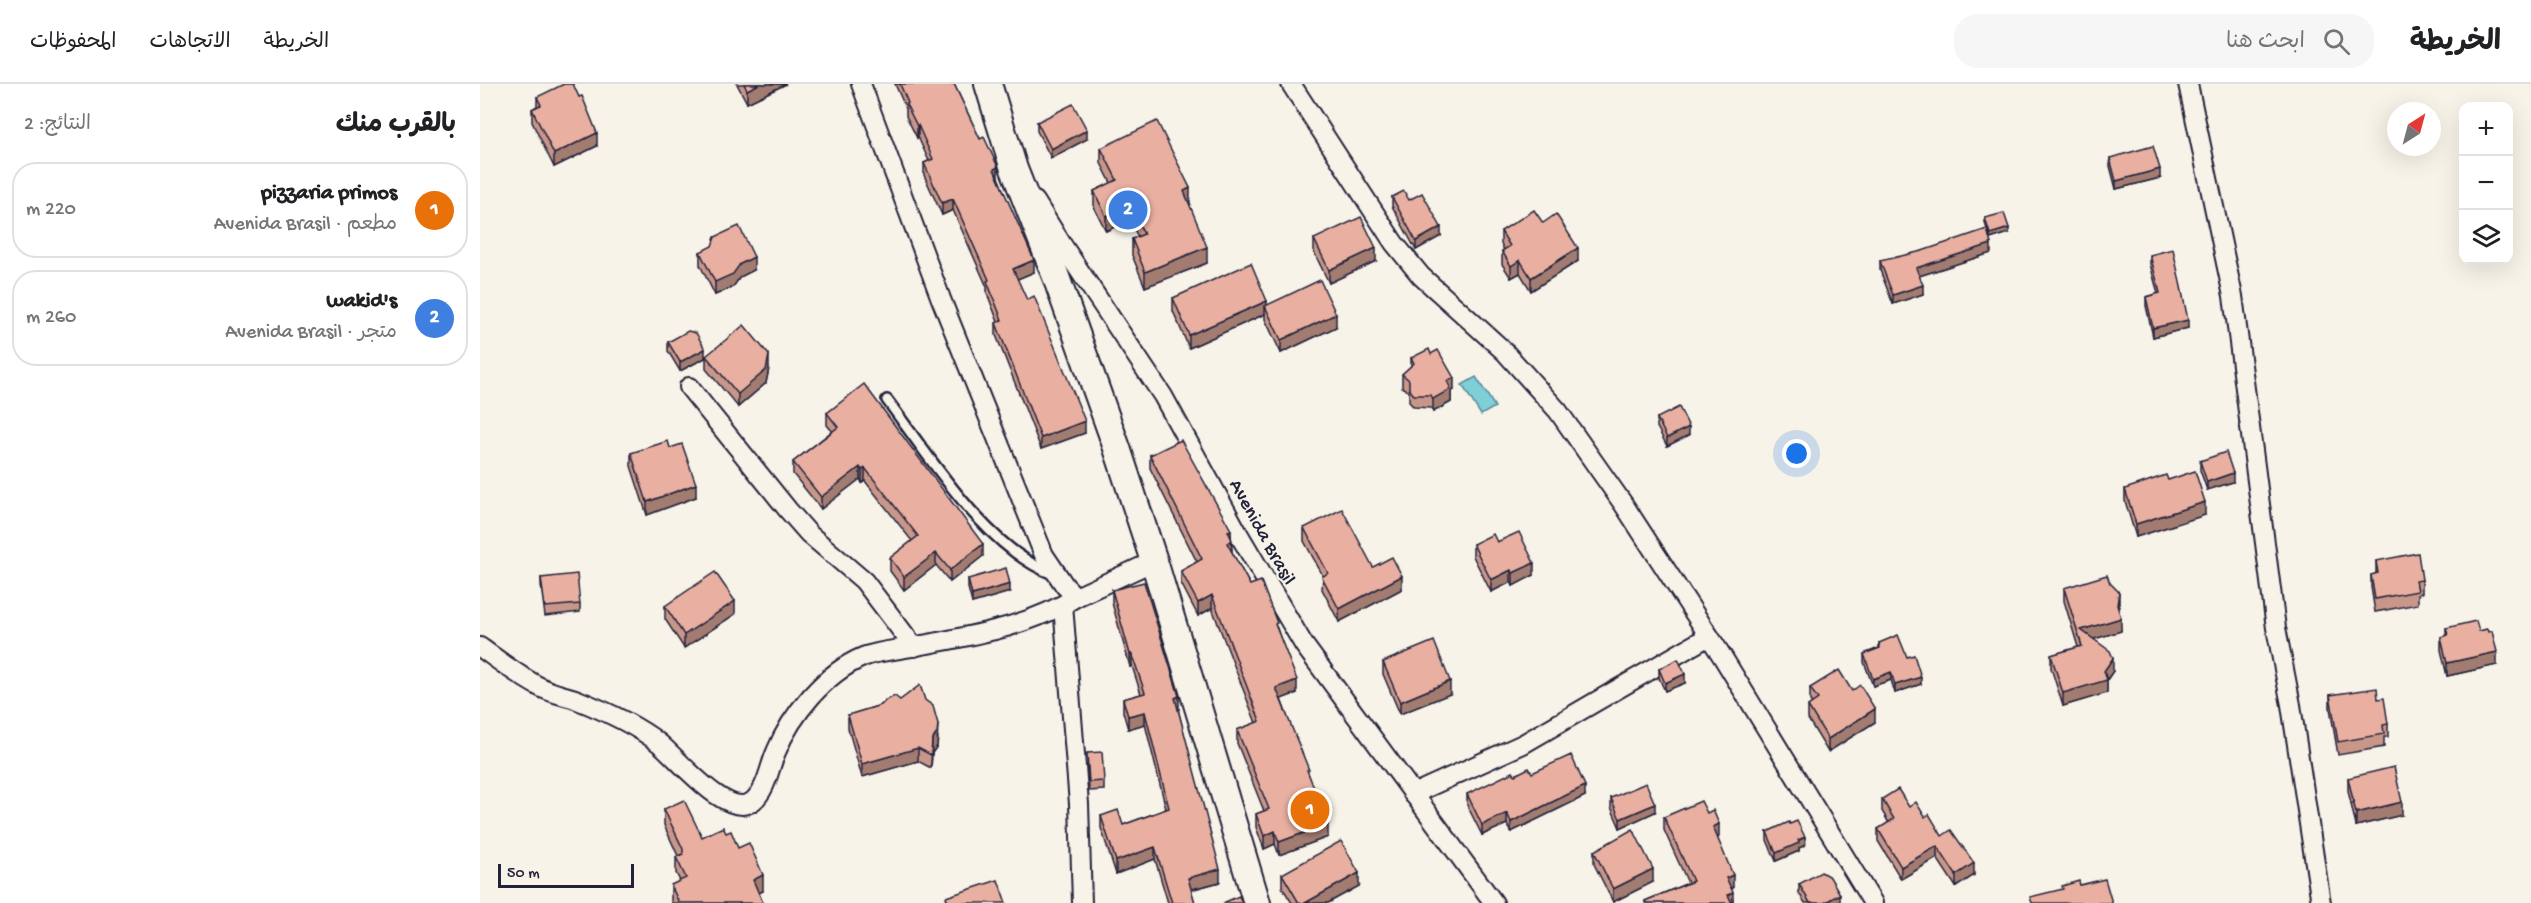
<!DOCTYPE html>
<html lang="ar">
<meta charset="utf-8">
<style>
:root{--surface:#fff;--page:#f6f6f6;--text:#202124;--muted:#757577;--line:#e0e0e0;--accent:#b45309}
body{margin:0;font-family:"Gochi Hand","Playpen Sans Arabic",sans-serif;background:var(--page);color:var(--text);direction:rtl}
.controls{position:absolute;right:18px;top:18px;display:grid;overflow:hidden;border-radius:12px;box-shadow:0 6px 24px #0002}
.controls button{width:54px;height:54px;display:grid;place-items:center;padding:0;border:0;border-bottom:2px solid var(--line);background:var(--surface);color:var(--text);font:30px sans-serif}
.compass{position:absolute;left:1907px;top:18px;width:54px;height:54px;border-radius:50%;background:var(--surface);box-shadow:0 6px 24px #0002;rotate:36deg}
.scale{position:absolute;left:18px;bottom:15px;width:136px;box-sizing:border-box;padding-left:6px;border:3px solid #22223b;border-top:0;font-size:16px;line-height:21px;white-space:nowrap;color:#22223b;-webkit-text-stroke:4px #f7f3e8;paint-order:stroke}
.you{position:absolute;left:1317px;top:370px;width:21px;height:21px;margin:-15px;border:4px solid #fff;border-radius:50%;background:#1a73e8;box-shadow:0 0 0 9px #1a73e833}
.badge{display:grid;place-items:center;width:39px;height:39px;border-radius:50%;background:var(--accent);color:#fff;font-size:20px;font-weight:700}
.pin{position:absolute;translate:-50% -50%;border:3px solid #fff;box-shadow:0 2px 6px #0006}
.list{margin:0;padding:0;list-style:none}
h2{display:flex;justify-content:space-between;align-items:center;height:78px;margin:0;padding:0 24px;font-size:26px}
h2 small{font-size:20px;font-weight:400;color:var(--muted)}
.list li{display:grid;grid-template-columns:39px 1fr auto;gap:18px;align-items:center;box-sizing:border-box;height:96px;margin:0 12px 12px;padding:0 12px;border:2px solid var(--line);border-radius:24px}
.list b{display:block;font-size:22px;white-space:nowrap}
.list p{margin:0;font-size:20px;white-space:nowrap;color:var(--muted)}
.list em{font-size:20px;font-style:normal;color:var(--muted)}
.icon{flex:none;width:33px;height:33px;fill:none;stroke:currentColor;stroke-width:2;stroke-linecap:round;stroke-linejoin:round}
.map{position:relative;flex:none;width:2051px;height:819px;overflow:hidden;direction:ltr}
header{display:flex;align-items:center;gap:36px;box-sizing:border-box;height:84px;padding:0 30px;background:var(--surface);border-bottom:2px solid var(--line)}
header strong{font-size:28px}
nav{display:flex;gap:33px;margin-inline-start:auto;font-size:21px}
.search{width:420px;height:54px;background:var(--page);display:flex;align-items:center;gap:15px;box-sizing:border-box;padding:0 21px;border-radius:24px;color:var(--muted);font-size:22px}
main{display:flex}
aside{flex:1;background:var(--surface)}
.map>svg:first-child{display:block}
.water{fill:#7fcfd9;stroke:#5a8a9a;stroke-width:1.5}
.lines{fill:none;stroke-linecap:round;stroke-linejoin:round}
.lane-casing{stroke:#22223b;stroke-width:14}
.street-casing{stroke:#22223b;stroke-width:22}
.secondary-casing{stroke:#22223b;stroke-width:30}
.lane{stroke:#f7f3e8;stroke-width:9}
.street{stroke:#f7f3e8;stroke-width:18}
.secondary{stroke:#f7f3e8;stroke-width:26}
.wall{fill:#c8978a;stroke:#22223b;stroke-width:1.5}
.shaded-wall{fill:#a37b71;stroke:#22223b;stroke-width:1.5}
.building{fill:#e9b0a1;stroke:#22223b;stroke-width:1.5}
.labels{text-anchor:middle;stroke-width:4.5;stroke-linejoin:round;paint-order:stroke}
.street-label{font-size:20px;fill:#22223b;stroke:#f7f3e8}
</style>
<header>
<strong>الخريطة</strong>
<div class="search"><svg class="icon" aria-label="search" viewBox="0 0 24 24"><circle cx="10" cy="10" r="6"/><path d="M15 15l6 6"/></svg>ابحث هنا</div>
<nav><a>الخريطة</a><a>الاتجاهات</a><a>المحفوظات</a></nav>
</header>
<main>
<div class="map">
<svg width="2051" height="819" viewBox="0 0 2051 819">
<rect width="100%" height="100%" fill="#f7f3e8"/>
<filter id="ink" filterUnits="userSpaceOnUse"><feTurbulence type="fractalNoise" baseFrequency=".0167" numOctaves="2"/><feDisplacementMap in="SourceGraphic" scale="12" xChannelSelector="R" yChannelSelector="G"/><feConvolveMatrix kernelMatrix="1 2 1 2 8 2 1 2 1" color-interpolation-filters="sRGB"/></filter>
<g filter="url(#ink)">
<polygon class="water" points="996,293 1015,323 1001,331 982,301"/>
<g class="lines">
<g class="lane-casing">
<path id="lane" d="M407,316C450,373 506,465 573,490"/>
</g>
<g class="street-casing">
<g id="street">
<polyline points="381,0 461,215 564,471 585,502 596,513 674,477"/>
<polyline points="811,0 914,159 941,192 1024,267 1078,327 1144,421 1242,572 1393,819"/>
<polyline points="1708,0 1753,212 1796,544 1811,621 1841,819"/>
<polyline points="555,117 583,162 683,312 758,449 824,561 1014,819"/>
<polyline points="209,303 308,426 329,450 384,497 434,563"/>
<polyline points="583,521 599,720 602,819"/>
<path d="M0,563C19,577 39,592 60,603C71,609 83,611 95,615C123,626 155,640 179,659C198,674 248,737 273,717C287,705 289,684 296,668C311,631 345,589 383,573C398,567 416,566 432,563C487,552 548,544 596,513"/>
<polyline points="933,710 1043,660 1229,552"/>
</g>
</g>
<g class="secondary-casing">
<polyline id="secondary" points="508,0 534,85 575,190 637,364 674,477 777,819"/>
</g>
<use href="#lane" class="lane"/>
<use href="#street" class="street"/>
<use href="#secondary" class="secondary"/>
</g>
<g class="wall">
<polygon points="257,0 306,0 267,19"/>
<polygon points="415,0 474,0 518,93 554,188 537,195 605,349 561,365 516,251 516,239 518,238 507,209 507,203 473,126 462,131 444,91 444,79 449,77 438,53 437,54 426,32 426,25"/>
<polygon points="57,13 117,62 74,83 52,38 52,25 57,22"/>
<polygon points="557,38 607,55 571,74 557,47"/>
<polygon points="621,64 710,120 709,120 727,179 665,203 652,171 652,155 658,153 649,136 626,147 614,123 614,107 631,99 621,79"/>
<polygon points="1630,74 1680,94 1636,105 1630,82"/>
<polygon points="912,113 961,152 936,166 912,122"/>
<polygon points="1505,134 1529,149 1510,155 1505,139"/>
<polygon points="1063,139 1098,177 1051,207 1040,189 1031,194 1022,180 1022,167 1024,166 1021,160 1021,147"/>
<polygon points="834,155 896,177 849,199 834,168"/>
<polygon points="220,168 274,186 260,193 253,203 235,211 220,181"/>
<polygon points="1511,169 1439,192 1443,210 1413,220 1400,186 1400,177"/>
<polygon points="1670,171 1708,244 1673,253 1666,222 1666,213 1678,210 1670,180"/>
<polygon points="693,214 787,221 856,243 801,269 785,235 785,230 709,264 693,227"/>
<polygon points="188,258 225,274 200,287 188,267"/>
<polygon points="226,272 289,284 286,299 258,323 226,285"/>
<polygon points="931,274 974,306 971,308 971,318 953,328 951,324 934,323 929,318 929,308 922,303 922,290 931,282"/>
<polygon points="347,329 503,472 470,498 456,481 424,506 410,487 410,474 432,457 385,397 382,399 380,395 341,425 313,390 313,378 352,347 347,341"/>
<polygon points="1177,334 1209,351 1187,362 1177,343"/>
<polygon points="190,364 216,413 167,431 151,382 151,369"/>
<polygon points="670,371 751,454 752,468 770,501 797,544 817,609 801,615 829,692 848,753 799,771 795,760 784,765 776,743 776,730 784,727 757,659 757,646 776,639 732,524 718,532 701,499 701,487 717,478 670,384"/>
<polygon points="1720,377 1753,398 1727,406 1720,386"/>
<polygon points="1688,396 1725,431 1656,453 1645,417 1645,405"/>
<polygon points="824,444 922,505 859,538 842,505 843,492 824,457"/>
<polygon points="1017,458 1054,491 1033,502 1031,498 1011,508 993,472 993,460"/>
<polygon points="1896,477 1942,496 1942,509 1938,510 1938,520 1895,528 1891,503 1891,491 1896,490"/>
<polygon points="61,494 100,520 100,528 65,532 61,502"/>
<polygon points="488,495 530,508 492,519 488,504"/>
<polygon points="1630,499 1639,521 1638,526 1641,547 1614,555 1633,587 1627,596 1627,609 1583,622 1571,584 1571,571 1598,563 1584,517 1584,504"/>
<polygon points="632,506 699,625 698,625 740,798 711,806 715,819 688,819 675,775 636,790 621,744 621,732 643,741 686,725 665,640 648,645 643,628 643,615 661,610 652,582 650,583 632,519"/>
<polygon points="185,522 255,530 204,564 185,535"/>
<polygon points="1966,544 2008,548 2017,581 1967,592 1961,566 1961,553 1966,551"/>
<polygon points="1399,559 1427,573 1441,600 1415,609 1411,596 1393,602 1384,578 1384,570 1399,564"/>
<polygon points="903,578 970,610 920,630 903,590"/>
<polygon points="1179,585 1205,599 1185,607 1179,594"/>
<polygon points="1330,604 1372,607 1395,638 1348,668 1328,635 1328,622 1332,619 1330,617"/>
<polygon points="1850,611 1898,615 1908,640 1908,653 1904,653 1904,663 1858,671 1850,624"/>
<polygon points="401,621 458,653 457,662 452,669 451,684 438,677 382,693 368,644 368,631"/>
<polygon points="607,669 624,697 624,706 609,707"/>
<polygon points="1052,689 1105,712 1031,748 1027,740 1002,751 987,721 987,710 1035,691"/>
<polygon points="1868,694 1922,731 1876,742 1868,707"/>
<polygon points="1131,714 1175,728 1140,744 1131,723"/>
<polygon points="1402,715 1429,723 1445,733 1494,791 1476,803 1457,774 1421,795 1398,757 1398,745 1409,739 1402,727"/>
<polygon points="184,725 222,753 246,749 258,764 283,807 279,809 283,819 192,819 191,817 191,801 200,797 196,789 196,773 198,772 184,741"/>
<polygon points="1184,733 1239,753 1237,753 1253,804 1251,805 1253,819 1165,819 1165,817 1208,799 1184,746"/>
<polygon points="1287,748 1325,761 1319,764 1319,767 1296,777 1287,756"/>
<polygon points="1114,767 1173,798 1133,818 1114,780"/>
<polygon points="802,790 879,802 848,819 812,819 802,803"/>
<polygon points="1319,800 1360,819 1325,819 1319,809"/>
</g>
<g class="shaded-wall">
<polygon points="279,0 306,0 267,19 267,6"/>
<polygon points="438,41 438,53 437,54 437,42"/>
<polygon points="607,46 607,55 571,74 571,65"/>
<polygon points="117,49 117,62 74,83 74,70"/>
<polygon points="518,83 518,95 514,85"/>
<polygon points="1680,85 1680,94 1636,105 1636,97"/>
<polygon points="710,104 710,120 704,122 704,107"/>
<polygon points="473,115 473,126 462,131 462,119"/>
<polygon points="649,121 649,136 626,147 626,132"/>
<polygon points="961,143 961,152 936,166 936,157"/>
<polygon points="1529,144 1529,149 1510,155 1510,150"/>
<polygon points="1511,160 1511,169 1436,193 1436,184"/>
<polygon points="727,163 727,179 665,203 665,188"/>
<polygon points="896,164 896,177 849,199 849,186"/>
<polygon points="1098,164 1098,177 1051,207 1051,194"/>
<polygon points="274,173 274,186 260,193 253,203 235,211 235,198 260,180"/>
<polygon points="554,176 554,188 533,197 533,185"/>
<polygon points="1040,176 1040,189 1031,194 1031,182"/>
<polygon points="1443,201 1443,210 1413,220 1413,211"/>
<polygon points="787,217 787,226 785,222 785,230 709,264 709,251"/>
<polygon points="856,230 856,243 801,269 801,256"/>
<polygon points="1708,236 1708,244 1673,253 1673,244"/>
<polygon points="225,265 225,274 200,287 200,278"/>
<polygon points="289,271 289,284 286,299 258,323 258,310"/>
<polygon points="974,294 974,306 971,308 971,318 953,328 953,315 967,297"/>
<polygon points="605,337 605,349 561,365 561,354"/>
<polygon points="1209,343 1209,351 1187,362 1187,354"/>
<polygon points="380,383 380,395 341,425 341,413"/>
<polygon points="385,384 385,397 382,399 382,386"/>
<polygon points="1753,389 1753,398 1727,406 1727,398"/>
<polygon points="216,400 216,413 167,431 167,418"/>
<polygon points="1725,418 1725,431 1656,453 1656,440"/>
<polygon points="751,446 752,469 747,472 748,447"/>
<polygon points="503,460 503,472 470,498 470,486"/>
<polygon points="456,469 456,481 424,506 424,493"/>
<polygon points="1054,479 1054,491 1033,502 1033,489"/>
<polygon points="1031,486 1031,498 1011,508 1011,496"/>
<polygon points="922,492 922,505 859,538 859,525"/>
<polygon points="530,500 530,508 492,519 492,511"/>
<polygon points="1639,508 1639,521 1637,534 1637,521"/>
<polygon points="732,511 732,524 718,532 718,519"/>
<polygon points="255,517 255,530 204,564 204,551"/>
<polygon points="1641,534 1641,547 1601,559 1601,546"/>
<polygon points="2017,568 2017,581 1967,592 1967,579"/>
<polygon points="650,570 652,570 652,582 650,583"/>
<polygon points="1633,574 1633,587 1626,597 1627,596 1627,609 1583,622 1583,609 1624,587"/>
<polygon points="1411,588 1411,596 1393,602 1393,595"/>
<polygon points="1205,590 1205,599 1185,607 1185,599"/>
<polygon points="1441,593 1441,600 1415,609 1415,601"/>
<polygon points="817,596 817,609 796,617 796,604"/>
<polygon points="970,597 970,610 920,630 920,618"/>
<polygon points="699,612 699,625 695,626 695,614"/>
<polygon points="1395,625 1395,638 1348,668 1348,655"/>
<polygon points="665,628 665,640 648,645 648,632"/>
<polygon points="458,640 457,662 452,669 451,684 452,656"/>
<polygon points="438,664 438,677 382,693 382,680"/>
<polygon points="1105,702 1105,712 1031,748 1031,738"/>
<polygon points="1922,718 1922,731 1876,742 1876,729"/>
<polygon points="1175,720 1175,728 1140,744 1140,735"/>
<polygon points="1027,729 1027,740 1002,751 1002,741"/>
<polygon points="848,740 848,753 799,771 799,758"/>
<polygon points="1239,740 1239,753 1233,755 1233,743"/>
<polygon points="795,747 795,760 784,765 784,752"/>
<polygon points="1325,753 1325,761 1319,764 1319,767 1296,777 1296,769"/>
<polygon points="1457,762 1457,774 1421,795 1421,783"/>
<polygon points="675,763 675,775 636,790 636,777"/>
<polygon points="1494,779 1494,791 1476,803 1476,791"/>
<polygon points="740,785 740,798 708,806 708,794"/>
<polygon points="1173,785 1173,798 1133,818 1133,805"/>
<polygon points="879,789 879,802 848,819 825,819"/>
<polygon points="283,791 283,807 273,811 273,796"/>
<polygon points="1253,791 1253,804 1246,807 1246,794"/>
<polygon points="1253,808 1253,819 1248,819 1248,811"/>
<polygon points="1360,810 1360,819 1344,819"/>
</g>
<g class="building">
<polygon points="84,0 93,0 99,13 102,12 117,49 74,70 52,25 61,21 57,13"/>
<polygon points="264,0 279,0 267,6"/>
<polygon points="420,0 474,0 500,55 504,53 518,83 514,85 554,176 533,185 547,216 554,212 605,337 561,354 516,239 522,236 507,197 509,196 473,115 462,119 444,79 453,75 438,41 437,42 426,20 428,19"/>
<polygon points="593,20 607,46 571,65 557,38"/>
<polygon points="677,37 710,104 704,107 727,163 665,188 652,155 664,150 649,121 626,132 614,107 637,96 621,64"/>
<polygon points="1673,62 1680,85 1636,97 1630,74"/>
<polygon points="924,107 929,116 942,109 961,143 936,157 912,113"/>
<polygon points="1054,126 1063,139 1076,130 1098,164 1051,194 1040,176 1031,182 1022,167 1030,162 1021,147"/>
<polygon points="1524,129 1529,144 1510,150 1505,134"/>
<polygon points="881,133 896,164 849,186 834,155"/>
<polygon points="259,142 274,173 260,180 253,190 235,198 220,168 232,162 235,153"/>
<polygon points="1507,145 1511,160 1436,184 1443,201 1413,211 1400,177 1442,167"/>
<polygon points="1693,165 1708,236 1673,244 1666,213 1680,209 1670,171"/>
<polygon points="771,179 787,217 709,251 693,214"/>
<polygon points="840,196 856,230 801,256 785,222"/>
<polygon points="264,241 289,271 286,286 258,310 226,272"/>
<polygon points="208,247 216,249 225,265 200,278 188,258"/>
<polygon points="949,265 951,270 958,266 974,294 967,297 971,305 953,315 951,311 934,311 929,305 929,296 922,290 934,279 931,274"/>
<polygon points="384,300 503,460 470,486 456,469 424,493 410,474 438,452 385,384 382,386 380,383 341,413 313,378 358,343 347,329"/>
<polygon points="1199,323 1209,343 1187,354 1177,334"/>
<polygon points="701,356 751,446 748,447 752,456 747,459 770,501 781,497 797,539 795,540 817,596 796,604 829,686 827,686 848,740 799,758 795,747 784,752 776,730 789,725 757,646 780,637 732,511 718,519 701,487 722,475 670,371"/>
<polygon points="188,357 190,364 202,360 216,400 167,418 151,369"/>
<polygon points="1746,368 1753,389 1727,398 1720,377"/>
<polygon points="1715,387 1725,418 1656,440 1645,405 1686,391 1688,396"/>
<polygon points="862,425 893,483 912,473 922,492 859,525 842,493 848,489 824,444"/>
<polygon points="1039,448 1054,479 1033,489 1031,486 1011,496 993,460 1013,450 1017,458"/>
<polygon points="1938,469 1942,496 1936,497 1938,507 1895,515 1891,491 1898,489 1896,477"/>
<polygon points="526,484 530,500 492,511 488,495"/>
<polygon points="235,488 255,517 204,551 185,522"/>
<polygon points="97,490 100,520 65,523 61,494"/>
<polygon points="1627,491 1630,499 1639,508 1637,521 1641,534 1601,546 1630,567 1633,574 1624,587 1627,596 1583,609 1571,571 1602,562 1584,504"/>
<polygon points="664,498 699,612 695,614 740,785 708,794 715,819 692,819 675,763 636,777 621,732 638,726 643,741 689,724 665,628 648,632 643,615 665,609 652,570 650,570 632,506"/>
<polygon points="1996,537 1999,547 2007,545 2008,548 2012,547 2017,568 1967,579 1961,553 1968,551 1966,544"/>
<polygon points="1418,551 1427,573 1434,571 1441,593 1415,601 1411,588 1393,595 1384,570 1400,564 1399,559"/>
<polygon points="954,557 970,597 920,618 903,578"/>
<polygon points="1198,575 1205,590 1185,599 1179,585"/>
<polygon points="1359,586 1372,607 1380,601 1395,625 1348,655 1328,622 1338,615 1330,604"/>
<polygon points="440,601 445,616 453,622 458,640 457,649 452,656 451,671 438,664 382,680 368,631 401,621 406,616 415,612 420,616"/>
<polygon points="1897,604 1898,615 1904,614 1908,640 1903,641 1904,650 1858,658 1850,611"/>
<polygon points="622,668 624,697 609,698 607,669"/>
<polygon points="1091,671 1105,702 1031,738 1027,729 1002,741 987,710 1033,688 1035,691 1049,684 1052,689"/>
<polygon points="1914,683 1922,718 1876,729 1868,694"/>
<polygon points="1166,699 1175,720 1140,735 1131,714"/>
<polygon points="1418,705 1429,723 1436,718 1445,733 1449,730 1462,752 1471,746 1494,779 1476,791 1457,762 1421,783 1398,745 1414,735 1402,715"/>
<polygon points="204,716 222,753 243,743 246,749 251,747 258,764 269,759 283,791 273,796 283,819 199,819 191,801 206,794 196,773 203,770 203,765 184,725"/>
<polygon points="1221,717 1227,729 1233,726 1239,740 1233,743 1253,791 1246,794 1253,808 1248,811 1252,819 1166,819 1165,817 1213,797 1184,733"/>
<polygon points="1317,737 1325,753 1318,756 1319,759 1296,769 1287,748 1309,738 1310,740"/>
<polygon points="1153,745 1173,785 1133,805 1114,767"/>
<polygon points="861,757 879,789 825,819 819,819 802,790"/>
<polygon points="1341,788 1350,793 1360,810 1344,819 1330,819 1319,800"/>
<polygon points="1625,795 1632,819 1552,819 1550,813 1583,805 1582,802 1599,797 1600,801"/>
<polygon points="518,796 526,819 468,819 466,813"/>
<polygon points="759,812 762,819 743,819"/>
</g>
</g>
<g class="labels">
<g class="street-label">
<text transform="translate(784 447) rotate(61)" y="7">Avenida Brasil</text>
</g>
</g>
</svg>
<div class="controls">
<button>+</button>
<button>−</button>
<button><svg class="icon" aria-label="layers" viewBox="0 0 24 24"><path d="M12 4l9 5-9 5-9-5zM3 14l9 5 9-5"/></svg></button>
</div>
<svg class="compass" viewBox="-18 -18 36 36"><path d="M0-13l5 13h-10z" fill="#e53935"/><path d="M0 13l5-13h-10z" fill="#757577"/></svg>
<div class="scale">50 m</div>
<div class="you"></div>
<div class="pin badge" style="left:830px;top:726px;background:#e8710a">1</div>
<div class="pin badge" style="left:648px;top:126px;background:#3f7fe0">2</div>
</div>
<aside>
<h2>بالقرب منك<small>النتائج: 2</small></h2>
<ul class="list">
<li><span class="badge" style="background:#e8710a">1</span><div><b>pizzaria primos</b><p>مطعم · Avenida Brasil</p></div><em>220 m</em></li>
<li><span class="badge" style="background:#3f7fe0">2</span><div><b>wakid's</b><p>متجر · Avenida Brasil</p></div><em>260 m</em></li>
</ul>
</aside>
</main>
